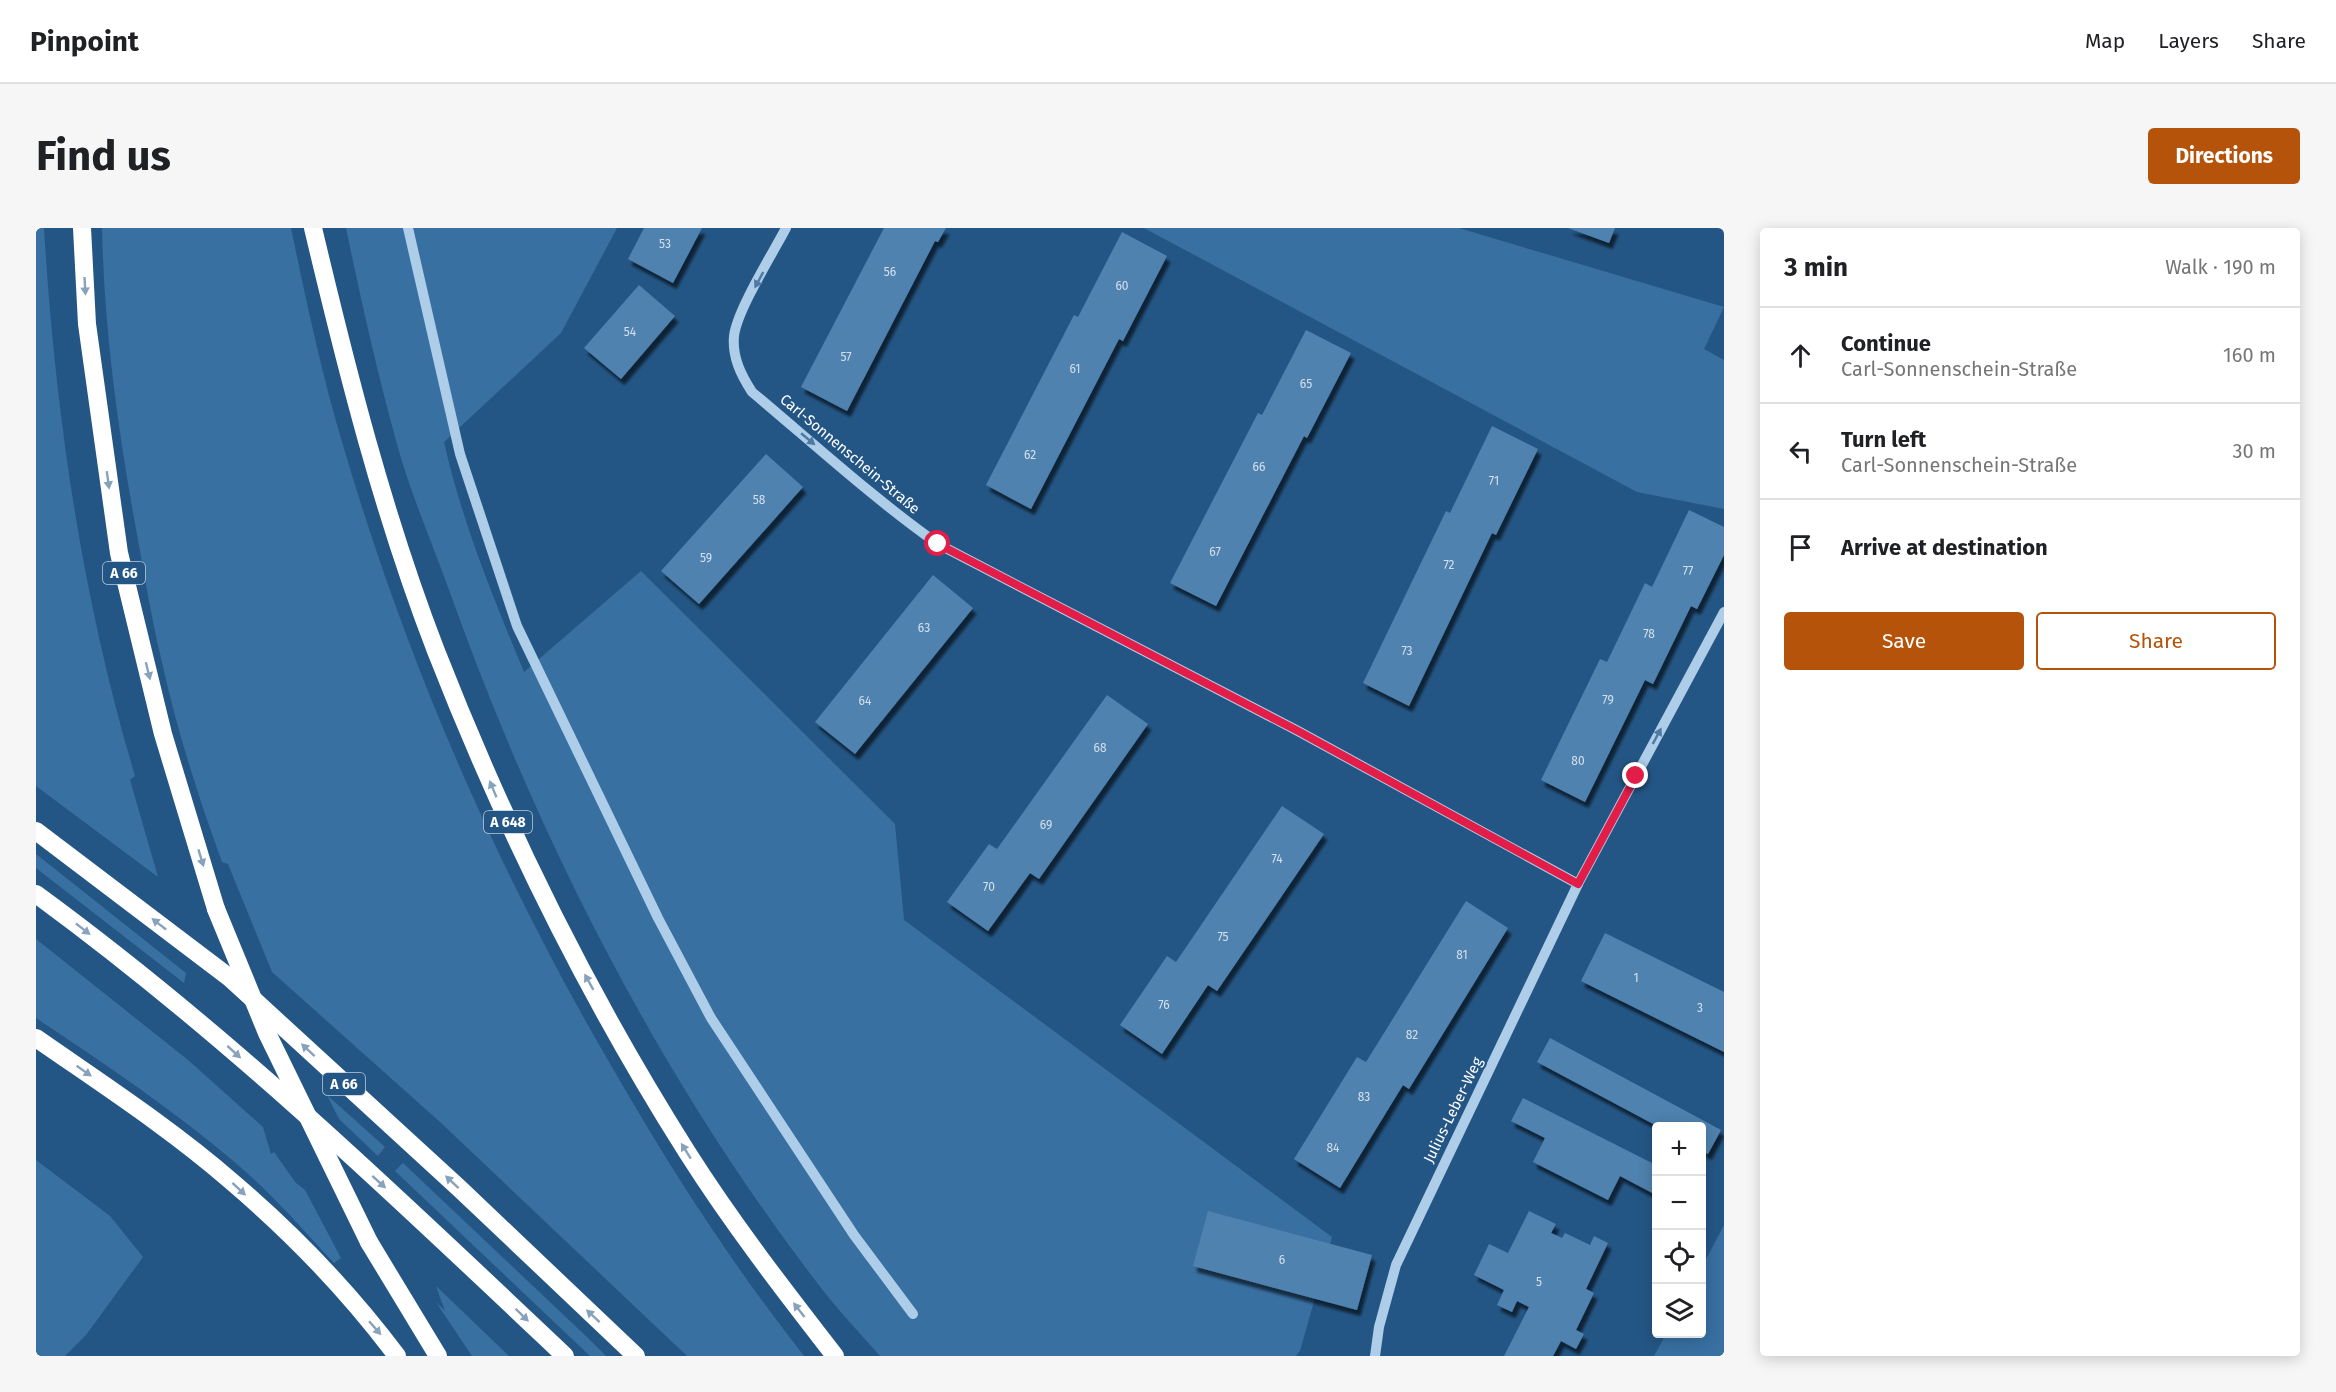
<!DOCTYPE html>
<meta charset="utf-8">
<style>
:root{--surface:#fff;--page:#f6f6f6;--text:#202124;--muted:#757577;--line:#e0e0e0;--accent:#b45309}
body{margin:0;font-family:"Fira Sans",sans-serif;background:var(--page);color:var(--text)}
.controls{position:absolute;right:18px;bottom:18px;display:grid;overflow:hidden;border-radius:6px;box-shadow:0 3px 15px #0003}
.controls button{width:54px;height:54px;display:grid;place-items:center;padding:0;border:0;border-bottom:2px solid var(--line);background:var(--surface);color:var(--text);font:30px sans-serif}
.stop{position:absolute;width:18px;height:18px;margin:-14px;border:4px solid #e11d48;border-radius:50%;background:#fff}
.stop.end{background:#e11d48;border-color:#fff;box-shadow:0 2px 6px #0008}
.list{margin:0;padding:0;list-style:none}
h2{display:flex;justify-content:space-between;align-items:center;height:78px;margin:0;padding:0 24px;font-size:26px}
h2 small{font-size:20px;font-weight:400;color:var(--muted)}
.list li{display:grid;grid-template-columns:39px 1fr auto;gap:18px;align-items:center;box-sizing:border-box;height:96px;padding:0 24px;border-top:2px solid var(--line)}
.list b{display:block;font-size:22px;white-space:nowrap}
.list p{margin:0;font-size:20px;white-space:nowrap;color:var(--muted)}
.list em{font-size:20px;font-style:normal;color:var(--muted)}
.actions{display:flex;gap:12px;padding:18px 24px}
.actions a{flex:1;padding:14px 0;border:2px solid var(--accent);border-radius:6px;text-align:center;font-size:21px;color:var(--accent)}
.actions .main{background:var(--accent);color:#fff}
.icon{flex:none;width:33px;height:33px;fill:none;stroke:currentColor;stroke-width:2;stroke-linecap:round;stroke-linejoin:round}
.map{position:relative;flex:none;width:1688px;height:1128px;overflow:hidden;border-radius:6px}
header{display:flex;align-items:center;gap:36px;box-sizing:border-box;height:84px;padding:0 30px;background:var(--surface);border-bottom:2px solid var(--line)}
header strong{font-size:28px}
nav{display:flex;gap:33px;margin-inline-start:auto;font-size:21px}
.intro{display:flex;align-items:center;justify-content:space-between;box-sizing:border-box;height:144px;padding:0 36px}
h1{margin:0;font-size:42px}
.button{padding:15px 27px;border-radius:6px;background:var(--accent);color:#fff;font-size:21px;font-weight:700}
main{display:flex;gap:36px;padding:0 36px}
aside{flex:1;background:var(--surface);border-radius:6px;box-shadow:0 3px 15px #0003}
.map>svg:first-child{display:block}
.green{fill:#3870a2}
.building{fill:#5082af;filter:url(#shadow)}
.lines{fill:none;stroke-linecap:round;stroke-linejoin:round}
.minor{stroke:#aecde8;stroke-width:10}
.highway{stroke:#fff;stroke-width:18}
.highway-bridge{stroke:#fff;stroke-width:18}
.oneway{fill:#4d7aa3}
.oneway2{fill:#87a2bc}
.route{stroke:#e11d48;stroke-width:8}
.labels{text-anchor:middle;stroke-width:4.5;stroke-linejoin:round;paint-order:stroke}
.number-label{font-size:12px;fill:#d3e0eb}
.shield{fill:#245685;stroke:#bdccda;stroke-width:1.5}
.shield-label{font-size:14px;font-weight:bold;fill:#fff}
.street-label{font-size:15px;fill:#fff;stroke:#245685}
</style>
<header>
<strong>Pinpoint</strong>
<nav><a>Map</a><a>Layers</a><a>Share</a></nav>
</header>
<div class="intro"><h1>Find us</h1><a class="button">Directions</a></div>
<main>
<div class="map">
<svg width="1688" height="1128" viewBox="0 0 1688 1128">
<defs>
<filter id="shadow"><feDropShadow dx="3.5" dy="6" stdDeviation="1.5" flood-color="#0009"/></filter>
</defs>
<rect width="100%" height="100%" fill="#245685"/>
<g class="green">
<path d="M0,0H8C19,185 46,371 99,548L94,552L122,649L0,558Z"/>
<path d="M66,0H255C270,72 285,143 306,214C371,436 463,647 580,846C637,945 698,1039 768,1128H651L404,894L236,744L192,636L186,634C162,568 140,499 125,430C115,388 108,344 100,301C82,202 68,101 66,0Z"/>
<path d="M310,0H581L525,105L408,214C426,294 457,369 488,444L605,343L859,596L868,692L1296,1009L1264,1123L1260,1128H844C823,1104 801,1081 782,1056C621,846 500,607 412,359C395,312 374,264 361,216C341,144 325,72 310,0Z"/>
<polygon points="1108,0 1423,0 1688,79 1668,121 1688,132 1688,281 1601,264"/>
<polygon points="0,626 150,745 148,755 0,640"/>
<path d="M0,711L152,832L227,899L235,926L238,924L260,955L269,962L305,1030L298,1035C267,1002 237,967 202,937C139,883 69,836 0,790Z"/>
<polygon points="291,867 349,919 342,928 303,891"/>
<polygon points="0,932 74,988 107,1029 50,1107 29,1128 0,1128"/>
<polygon points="367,935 553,1111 570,1128 554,1128 359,943"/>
<polygon points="1688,997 1688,1128 1618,1128 1630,1106 1666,1106 1666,1039"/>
<polygon points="400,1058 473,1128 436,1128 400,1074 409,1083"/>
</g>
<g class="building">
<polygon points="608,0 666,0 637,55 592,31"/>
<polygon points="848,0 910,0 902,14 899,13 811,183 765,159"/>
<polygon points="1532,0 1579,0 1573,15"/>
<polygon points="1086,4 1131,28 1087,113 1083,111 995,281 950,257 1038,87 1042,89"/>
<polygon points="603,57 639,88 585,151 548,120"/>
<polygon points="1270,102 1315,125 1271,210 1268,208 1180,378 1134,355 1222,185 1226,187"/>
<polygon points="1456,198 1502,221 1460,307 1456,305 1373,478 1327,455 1410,283 1414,285"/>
<polygon points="730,226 767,259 663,376 625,343"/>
<polygon points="1653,282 1688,299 1688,327 1661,381 1655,378 1617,456 1609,452 1549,574 1505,552 1564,431 1571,434 1609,355 1616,359"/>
<polygon points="897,347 937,380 819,526 779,494"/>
<polygon points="1071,467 1112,496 1003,651 994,645 952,703 911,674 953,616 961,621"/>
<polygon points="1246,578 1288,606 1181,763 1172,757 1126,826 1084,797 1131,728 1140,734"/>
<polygon points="1430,673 1472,700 1373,861 1367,857 1304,960 1258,931 1321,829 1330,834"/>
<polygon points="1569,705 1688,764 1688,824 1545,753"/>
<polygon points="1514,810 1685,902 1672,926 1666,923 1666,898 1621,898 1501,834"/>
<polygon points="1487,870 1620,937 1620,967 1584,948 1572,972 1497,934 1509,910 1475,893"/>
<polygon points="1172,983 1336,1027 1321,1082 1157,1038"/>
<polygon points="1493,983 1520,996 1515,1005 1526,1010 1529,1005 1554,1017 1558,1008 1572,1015 1550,1061 1558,1065 1540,1102 1548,1106 1540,1121 1525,1113 1517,1128 1468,1128 1493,1079 1481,1073 1476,1084 1461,1077 1468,1062 1438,1047 1453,1016 1472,1025"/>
</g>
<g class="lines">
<g class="minor">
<polyline points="372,0 424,226 481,398 622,690 675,790 818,1007 877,1086"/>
<path d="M750,0C737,25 701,82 698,108C696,129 705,147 716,164C777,215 837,270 902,316L1262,503L1542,656"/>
<polyline points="1339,1128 1343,1099 1360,1037 1542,656 1688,384"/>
</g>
<g class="highway">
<polyline points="46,0 51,96 83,325 127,506 180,681"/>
<path d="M277,0C311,143 347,286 400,423C468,597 551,766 651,924C696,995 747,1061 799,1128"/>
<polyline points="0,603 194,750 423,960 600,1128"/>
<path d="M0,666C189,804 359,967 529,1128"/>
<path d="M0,810C66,856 134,900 195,953C255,1004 313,1064 361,1128"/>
<polyline points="333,1014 402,1128"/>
</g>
<polyline class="highway-bridge" points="180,681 231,805 333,1014"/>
</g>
<defs><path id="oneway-solid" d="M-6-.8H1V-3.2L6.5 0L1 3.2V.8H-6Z" transform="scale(1.5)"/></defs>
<g class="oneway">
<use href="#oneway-solid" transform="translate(723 52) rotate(118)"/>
<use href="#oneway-solid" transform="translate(772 211) rotate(40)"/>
<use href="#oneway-solid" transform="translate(1621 508) rotate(-62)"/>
</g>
<g class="oneway2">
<use href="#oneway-solid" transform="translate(49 58) rotate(87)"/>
<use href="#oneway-solid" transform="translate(72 252) rotate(82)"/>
<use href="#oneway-solid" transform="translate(112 443) rotate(76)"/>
<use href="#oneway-solid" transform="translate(457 561) rotate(-113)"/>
<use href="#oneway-solid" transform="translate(165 630) rotate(73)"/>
<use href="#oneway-solid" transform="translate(123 696) rotate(-142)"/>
<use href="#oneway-solid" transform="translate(47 701) rotate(38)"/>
<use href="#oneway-solid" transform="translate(553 754) rotate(-119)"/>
<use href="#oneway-solid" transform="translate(272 822) rotate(-137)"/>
<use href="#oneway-solid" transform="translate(198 824) rotate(42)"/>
<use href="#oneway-solid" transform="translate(48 843) rotate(35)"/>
<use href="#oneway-solid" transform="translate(650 923) rotate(-122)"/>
<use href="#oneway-solid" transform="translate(343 954) rotate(42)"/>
<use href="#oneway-solid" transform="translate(416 954) rotate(-137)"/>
<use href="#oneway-solid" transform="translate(203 961) rotate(43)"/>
<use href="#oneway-solid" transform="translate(763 1082) rotate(-128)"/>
<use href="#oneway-solid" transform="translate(486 1087) rotate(44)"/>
<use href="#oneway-solid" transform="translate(557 1088) rotate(-137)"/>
<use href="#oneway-solid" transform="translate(339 1100) rotate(49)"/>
</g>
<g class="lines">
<polyline class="route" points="902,316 1262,503 1542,656 1600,548"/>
</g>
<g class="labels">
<g class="number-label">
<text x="629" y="20">53</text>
<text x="854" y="48">56</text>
<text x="1086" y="62">60</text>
<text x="594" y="108">54</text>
<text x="810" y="133">57</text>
<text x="1039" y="145">61</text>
<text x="1270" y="160">65</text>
<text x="994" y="231">62</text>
<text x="1223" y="243">66</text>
<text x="1458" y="257">71</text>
<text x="723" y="276">58</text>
<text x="1179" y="328">67</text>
<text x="670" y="334">59</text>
<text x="1413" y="341">72</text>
<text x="1652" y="347">77</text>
<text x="888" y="404">63</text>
<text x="1613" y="410">78</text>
<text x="1371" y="427">73</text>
<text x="1572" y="476">79</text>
<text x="829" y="477">64</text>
<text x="1064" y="524">68</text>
<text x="1542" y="537">80</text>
<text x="1010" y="601">69</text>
<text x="1241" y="635">74</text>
<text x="953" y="663">70</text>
<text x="1187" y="713">75</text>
<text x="1426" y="731">81</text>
<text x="1600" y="754">1</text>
<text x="1128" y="781">76</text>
<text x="1664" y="784">3</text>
<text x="1376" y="811">82</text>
<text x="1328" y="873">83</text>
<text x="1297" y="924">84</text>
<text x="1246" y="1036">6</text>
<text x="1503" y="1058">5</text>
</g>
<g class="shield">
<rect x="67" y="334" width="42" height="22" rx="4.5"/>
<rect x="448" y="583" width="48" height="22" rx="4.5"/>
<rect x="287" y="845" width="42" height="22" rx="4.5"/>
</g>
<g class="shield-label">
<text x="88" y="350">A 66</text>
<text x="472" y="599">A 648</text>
<text x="308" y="861">A 66</text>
</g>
<g class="street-label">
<text transform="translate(814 226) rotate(40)" y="5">Carl-Sonnenschein-Straße</text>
<text transform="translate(1417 882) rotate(-64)" y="5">Julius-Leber-Weg</text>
</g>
</g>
</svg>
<div class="controls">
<button>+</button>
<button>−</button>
<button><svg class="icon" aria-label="locate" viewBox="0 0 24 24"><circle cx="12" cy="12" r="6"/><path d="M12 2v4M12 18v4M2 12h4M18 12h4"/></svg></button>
<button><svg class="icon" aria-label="layers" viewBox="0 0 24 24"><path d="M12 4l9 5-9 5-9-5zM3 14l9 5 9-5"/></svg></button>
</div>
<div class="stop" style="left:902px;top:316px"></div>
<div class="stop end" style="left:1600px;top:548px"></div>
</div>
<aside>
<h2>3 min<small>Walk · 190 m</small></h2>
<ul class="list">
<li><svg class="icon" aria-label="ahead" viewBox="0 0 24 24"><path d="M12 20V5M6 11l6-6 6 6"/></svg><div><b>Continue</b><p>Carl-Sonnenschein-Straße</p></div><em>160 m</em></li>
<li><svg class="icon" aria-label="left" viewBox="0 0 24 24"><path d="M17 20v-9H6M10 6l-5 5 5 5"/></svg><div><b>Turn left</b><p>Carl-Sonnenschein-Straße</p></div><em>30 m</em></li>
<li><svg class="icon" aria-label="arrive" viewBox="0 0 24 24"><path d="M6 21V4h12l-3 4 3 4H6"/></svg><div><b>Arrive at destination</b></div></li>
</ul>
<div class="actions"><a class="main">Save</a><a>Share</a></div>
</aside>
</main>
